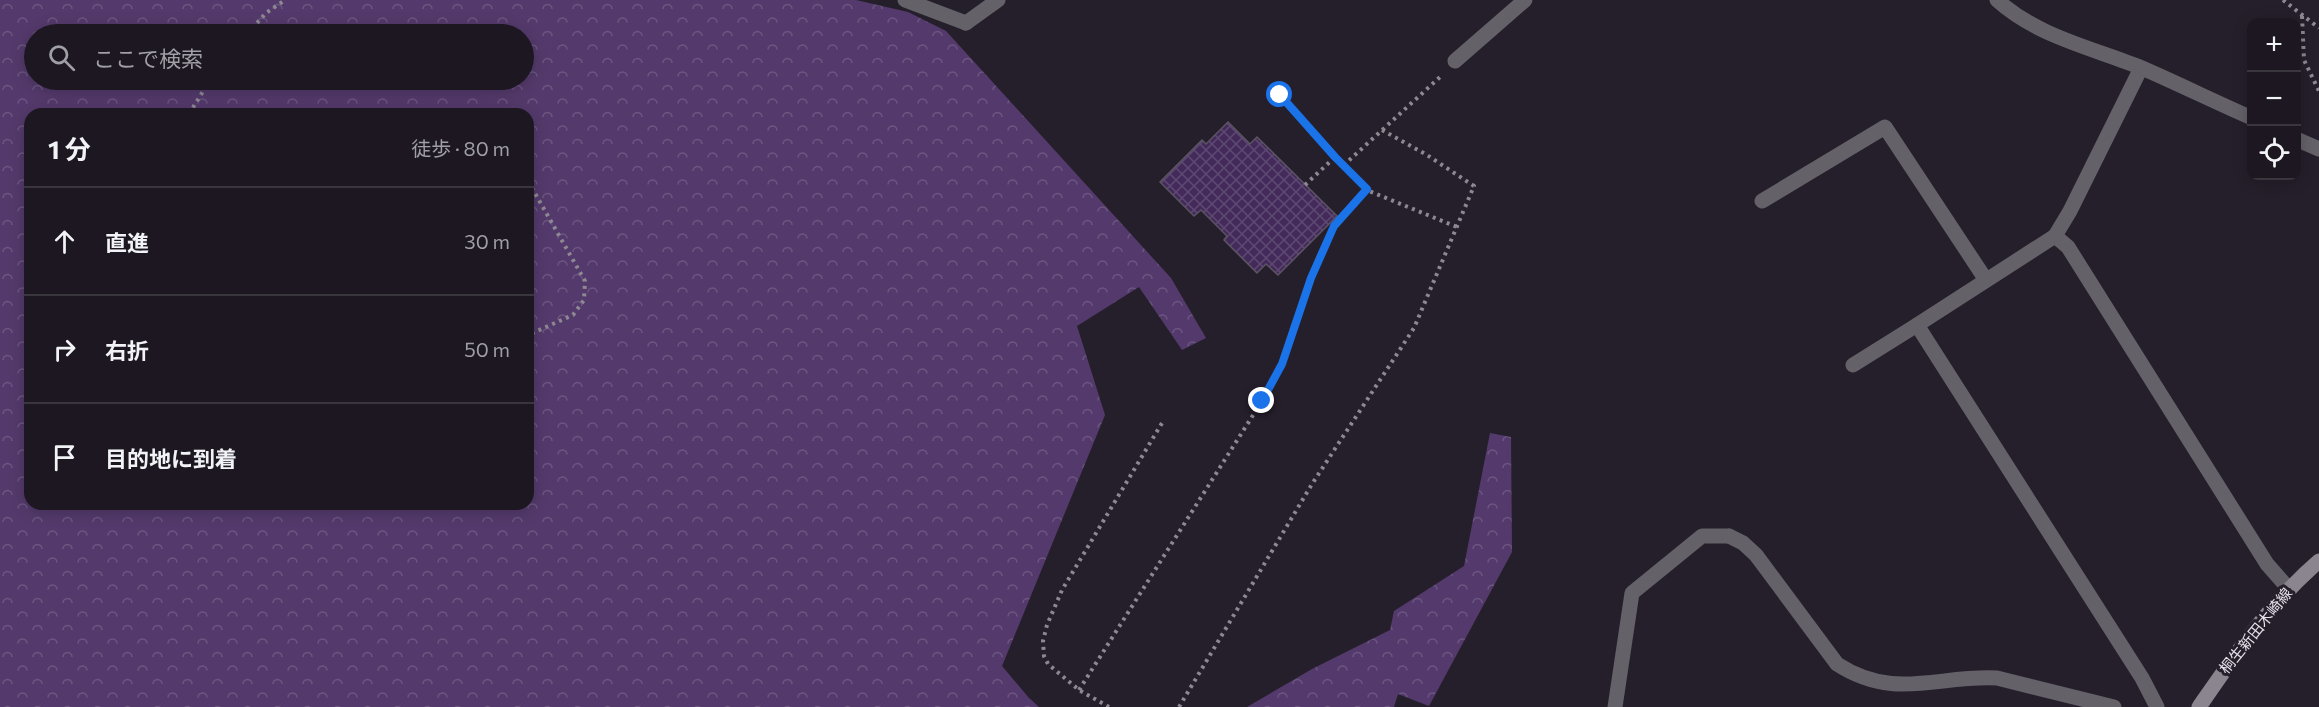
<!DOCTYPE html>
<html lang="ja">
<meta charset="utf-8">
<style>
:root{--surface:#1c1720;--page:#29242d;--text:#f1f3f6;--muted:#a09fa5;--line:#3a363e}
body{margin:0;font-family:Commissioner,"Noto Sans JP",sans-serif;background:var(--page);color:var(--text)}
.controls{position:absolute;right:18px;top:18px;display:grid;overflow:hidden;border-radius:12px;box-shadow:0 3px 15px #0003}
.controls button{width:54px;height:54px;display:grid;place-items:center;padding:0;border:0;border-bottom:2px solid var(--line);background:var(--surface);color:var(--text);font:30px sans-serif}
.stop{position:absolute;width:18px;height:18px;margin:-14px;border:4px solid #1a73e8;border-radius:50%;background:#fff}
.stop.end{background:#1a73e8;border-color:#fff;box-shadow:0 2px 6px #0008}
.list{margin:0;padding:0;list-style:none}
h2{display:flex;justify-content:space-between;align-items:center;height:78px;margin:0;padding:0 24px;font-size:26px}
h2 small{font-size:20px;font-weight:400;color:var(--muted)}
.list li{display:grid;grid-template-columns:39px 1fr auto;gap:18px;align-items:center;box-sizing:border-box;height:108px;padding:0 24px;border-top:2px solid var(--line)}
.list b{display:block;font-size:22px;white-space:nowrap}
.list em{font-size:20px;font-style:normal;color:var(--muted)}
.icon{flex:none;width:33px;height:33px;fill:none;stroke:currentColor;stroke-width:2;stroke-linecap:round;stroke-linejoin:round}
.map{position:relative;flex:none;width:2319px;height:707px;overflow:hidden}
.search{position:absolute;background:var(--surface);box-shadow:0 3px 15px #0003;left:24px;top:24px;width:510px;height:66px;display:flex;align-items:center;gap:15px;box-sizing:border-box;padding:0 21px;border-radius:33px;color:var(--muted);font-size:22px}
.panel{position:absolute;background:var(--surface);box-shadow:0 3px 15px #0003;left:24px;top:108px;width:510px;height:402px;border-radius:18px}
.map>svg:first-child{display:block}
.forest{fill:url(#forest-crowns);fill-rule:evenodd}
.building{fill:url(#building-cross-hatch);stroke:#5b5462;stroke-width:1.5}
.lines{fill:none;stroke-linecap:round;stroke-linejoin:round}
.path{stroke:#8d8892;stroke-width:4;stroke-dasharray:3 4.5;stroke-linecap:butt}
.service{stroke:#646168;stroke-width:15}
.minor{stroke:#646168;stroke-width:15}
.secondary{stroke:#8a858f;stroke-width:15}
.route{stroke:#1a73e8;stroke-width:8}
.labels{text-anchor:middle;stroke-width:6;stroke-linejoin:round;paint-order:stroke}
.street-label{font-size:15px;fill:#e5e1ea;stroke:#251f2b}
</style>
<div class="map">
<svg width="2319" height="707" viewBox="0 0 2319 707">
<defs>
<pattern id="forest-crowns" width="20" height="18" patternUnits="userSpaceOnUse" patternTransform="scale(1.5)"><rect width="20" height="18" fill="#543a6c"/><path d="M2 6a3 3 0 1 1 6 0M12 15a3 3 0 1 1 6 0" fill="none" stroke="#6c5681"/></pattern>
<pattern id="building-cross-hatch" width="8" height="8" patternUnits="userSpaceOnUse" patternTransform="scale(1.5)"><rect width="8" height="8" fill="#432a5a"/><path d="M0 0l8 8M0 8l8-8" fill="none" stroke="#5e4972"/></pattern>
</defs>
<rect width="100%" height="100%" fill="#251f2b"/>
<g class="forest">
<path d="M0,0H856L908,12L946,31L1171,278L1206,338L1182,350L1139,287L1077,326L1105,415L1002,666L1029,698L1039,707H0ZM34,34H524V80H34ZM30,114H528V504H30Z"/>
<polygon points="1490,433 1511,437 1512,552 1429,706 1398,694 1394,707 1247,707 1312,669 1390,630 1394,611 1464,566"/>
</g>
<polygon class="building" points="1228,122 1250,144 1257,137 1337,216 1278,275 1266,264 1257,273 1224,240 1227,236 1201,210 1194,216 1160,182 1202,140 1206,144"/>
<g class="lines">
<g class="path">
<polyline points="2283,0 2319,28"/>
<polyline points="2302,16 2304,60 2319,91"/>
<polyline points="247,34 266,13 285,0"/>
<polyline points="1280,95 1335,157"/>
<polyline points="189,114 210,80"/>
<polyline points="1344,165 1369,191 1457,227"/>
<polyline points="528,181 585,281 584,300 573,315 528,335"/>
<polyline points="1305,185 1335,157 1344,165 1440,77"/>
<polyline points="1079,690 1262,401 1282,364 1311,278 1334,227 1367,189"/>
<polyline points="1109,707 1079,690 1048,664 1044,656 1043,641 1047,625 1062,590 1162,423"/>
<polyline points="1179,707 1312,484 1414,328 1474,186 1427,155 1382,130"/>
</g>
<g class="service">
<polyline points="905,0 966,23"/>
<polyline points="1455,61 1525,0"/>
<polyline points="1762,201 1885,127 1986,280"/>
<polyline points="2055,236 2070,211 2141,68"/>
<polyline points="1917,325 2055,236 2068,247 2267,564 2289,589"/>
<polyline points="1853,365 1917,325 2142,678 2157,707"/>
<polyline points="1615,707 1632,593 1702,536 1729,536"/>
</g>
<g class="minor">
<path d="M1997,0C2038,37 2093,48 2142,68C2179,84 2215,102 2252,118"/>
<polyline points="966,23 998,0"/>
<polyline points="2296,139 2319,149"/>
<path d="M1729,536L1743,543L1756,555L1837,664C1894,701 1937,675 1997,678L2114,707"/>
</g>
<path class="secondary" d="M2199,707C2235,655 2270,603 2319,561"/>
</g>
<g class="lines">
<polyline class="route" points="1262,401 1282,364 1311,278 1334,226 1367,189 1335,157 1280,95"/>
</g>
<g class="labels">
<g class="street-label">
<text transform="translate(2256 631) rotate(-51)" y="5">桐生新田木崎線</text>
</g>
</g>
</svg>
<div class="controls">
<button>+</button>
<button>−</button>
<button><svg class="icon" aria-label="locate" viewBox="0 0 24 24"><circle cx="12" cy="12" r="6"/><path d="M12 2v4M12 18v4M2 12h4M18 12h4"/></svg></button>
</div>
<div class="stop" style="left:1280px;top:95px"></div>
<div class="stop end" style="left:1262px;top:401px"></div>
<div class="search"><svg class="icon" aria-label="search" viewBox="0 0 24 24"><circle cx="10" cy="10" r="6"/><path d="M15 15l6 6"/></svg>ここで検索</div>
<section class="panel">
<h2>1 分<small>徒歩 · 80 m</small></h2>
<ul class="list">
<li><svg class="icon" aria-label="ahead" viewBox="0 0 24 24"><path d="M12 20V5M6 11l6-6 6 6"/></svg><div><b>直進</b></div><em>30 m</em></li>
<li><svg class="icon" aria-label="right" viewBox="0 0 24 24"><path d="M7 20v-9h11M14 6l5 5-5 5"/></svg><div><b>右折</b></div><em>50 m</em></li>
<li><svg class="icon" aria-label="arrive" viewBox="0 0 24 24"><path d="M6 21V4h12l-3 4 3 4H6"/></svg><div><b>目的地に到着</b></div></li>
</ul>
</section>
</div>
